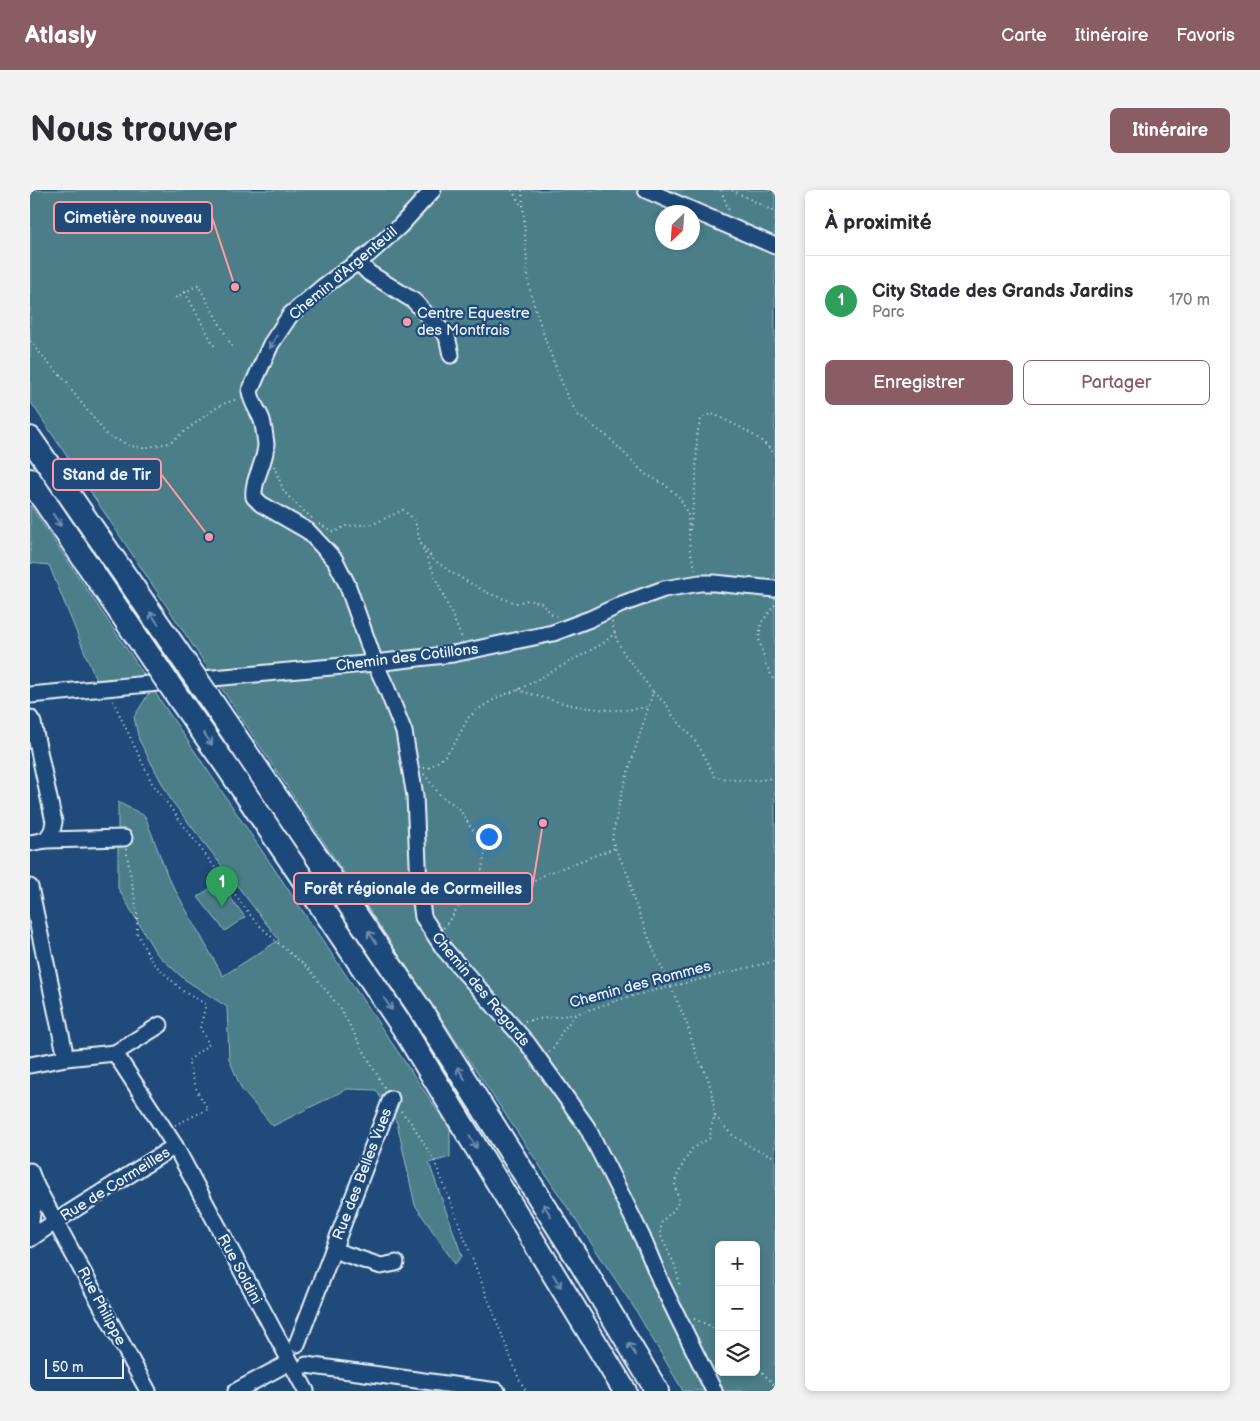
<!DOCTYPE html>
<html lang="fr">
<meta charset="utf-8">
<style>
:root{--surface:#fff;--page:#f2f2f3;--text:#2b2b33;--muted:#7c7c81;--line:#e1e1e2;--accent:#8a5d65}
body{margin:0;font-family:"Balsamiq Sans",sans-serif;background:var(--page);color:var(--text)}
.controls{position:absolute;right:15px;bottom:15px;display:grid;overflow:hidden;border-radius:8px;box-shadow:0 2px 8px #0003}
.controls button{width:45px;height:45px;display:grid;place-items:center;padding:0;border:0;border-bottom:1px solid var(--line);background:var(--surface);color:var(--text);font:25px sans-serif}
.compass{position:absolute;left:625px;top:15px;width:45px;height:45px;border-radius:50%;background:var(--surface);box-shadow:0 2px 8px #0003;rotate:205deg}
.scale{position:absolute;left:15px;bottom:12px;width:79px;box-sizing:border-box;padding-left:5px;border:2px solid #e8f1f8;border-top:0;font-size:14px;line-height:18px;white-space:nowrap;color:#e8f1f8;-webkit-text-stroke:4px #1f4a7a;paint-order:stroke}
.you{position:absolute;left:458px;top:646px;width:18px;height:18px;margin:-12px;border:4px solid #fff;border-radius:50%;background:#1a73e8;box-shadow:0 0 0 8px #1a73e833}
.badge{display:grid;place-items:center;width:32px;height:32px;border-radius:50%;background:var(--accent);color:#fff;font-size:16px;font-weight:700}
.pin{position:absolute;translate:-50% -41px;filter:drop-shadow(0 1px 2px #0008)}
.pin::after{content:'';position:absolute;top:26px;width:18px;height:15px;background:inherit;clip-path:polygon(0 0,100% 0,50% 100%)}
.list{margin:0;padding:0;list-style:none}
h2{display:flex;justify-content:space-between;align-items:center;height:65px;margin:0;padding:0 20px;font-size:21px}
h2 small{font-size:16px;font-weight:400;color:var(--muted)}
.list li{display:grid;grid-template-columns:32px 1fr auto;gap:15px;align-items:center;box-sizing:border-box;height:90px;padding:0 20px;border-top:1px solid var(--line)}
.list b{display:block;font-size:19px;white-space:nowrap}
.list p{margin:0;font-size:16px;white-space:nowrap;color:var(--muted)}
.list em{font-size:16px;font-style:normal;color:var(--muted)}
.actions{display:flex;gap:10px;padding:15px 20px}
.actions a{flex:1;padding:11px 0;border:1px solid var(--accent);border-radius:8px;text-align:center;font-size:18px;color:var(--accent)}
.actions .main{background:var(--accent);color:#fff}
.icon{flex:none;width:28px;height:28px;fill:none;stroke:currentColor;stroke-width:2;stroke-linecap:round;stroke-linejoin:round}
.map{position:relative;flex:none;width:745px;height:1201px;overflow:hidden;border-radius:8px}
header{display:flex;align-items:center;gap:30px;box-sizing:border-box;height:70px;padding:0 25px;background:var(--accent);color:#fff}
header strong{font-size:24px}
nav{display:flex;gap:28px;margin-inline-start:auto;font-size:18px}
.intro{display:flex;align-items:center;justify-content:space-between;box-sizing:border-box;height:120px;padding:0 30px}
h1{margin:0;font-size:35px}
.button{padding:12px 22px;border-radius:8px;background:var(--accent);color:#fff;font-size:18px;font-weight:700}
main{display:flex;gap:30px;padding:0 30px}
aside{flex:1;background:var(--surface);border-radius:8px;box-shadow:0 2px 8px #0003}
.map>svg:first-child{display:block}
.green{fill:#4c7e89;stroke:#9ab8c0;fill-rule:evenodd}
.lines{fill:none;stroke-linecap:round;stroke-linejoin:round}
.minor-casing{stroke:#e8f1f8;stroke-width:19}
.highway-casing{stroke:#e8f1f8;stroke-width:26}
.path{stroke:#e8f1f8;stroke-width:2;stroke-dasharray:1 4;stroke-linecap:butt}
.minor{stroke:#1f4a7a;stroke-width:15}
.highway{stroke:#1f4a7a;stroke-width:22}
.highway-bridge-casing{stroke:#e8f1f8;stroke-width:26;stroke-linecap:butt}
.highway-bridge{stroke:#1f4a7a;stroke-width:22}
.oneway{stroke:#6f8dac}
.poi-dot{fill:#ff9aa2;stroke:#1f4a7a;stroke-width:2}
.labels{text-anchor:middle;stroke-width:4.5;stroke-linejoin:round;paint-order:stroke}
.street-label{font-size:15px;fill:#e8f1f8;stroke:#1f4a7a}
.poi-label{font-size:15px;fill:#e8f1f8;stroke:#1f4a7a;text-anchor:start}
.leader{fill:none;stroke:#ff9aa2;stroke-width:2}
.callout-dot{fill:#ff9aa2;stroke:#1f4a7a;stroke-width:2}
.callout{fill:#1f4a7a;stroke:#ff9aa2;stroke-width:2}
.callout-label{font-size:16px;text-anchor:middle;font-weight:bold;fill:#e8f1f8}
</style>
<header>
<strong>Atlasly</strong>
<nav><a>Carte</a><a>Itinéraire</a><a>Favoris</a></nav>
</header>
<div class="intro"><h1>Nous trouver</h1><a class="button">Itinéraire</a></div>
<main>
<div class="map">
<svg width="745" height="1201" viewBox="0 0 745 1201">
<rect width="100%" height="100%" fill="#1f4a7a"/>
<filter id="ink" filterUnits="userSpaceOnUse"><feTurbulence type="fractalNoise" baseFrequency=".02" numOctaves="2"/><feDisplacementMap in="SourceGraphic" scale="10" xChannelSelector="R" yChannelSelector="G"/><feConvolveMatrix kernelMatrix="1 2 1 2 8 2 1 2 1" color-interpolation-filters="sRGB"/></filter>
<g filter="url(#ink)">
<g class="green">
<path d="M0,0H745V1201H653L605,1119L0,211ZM632,22H662V52H632ZM689,1055H726V1182H689Z"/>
<polygon points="0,315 115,486 66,490 19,375 0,373"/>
<polygon points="122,498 420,939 420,967 399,973 432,1066 425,1074 385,1015 367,933 346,900 317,899 243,936 212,900 199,869 197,817 154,789 126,763 88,698 88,612 115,626 138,687 193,786 249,750 141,610 109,550 104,527"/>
<polygon points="189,692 215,727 195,741 168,707"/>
</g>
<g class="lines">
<g class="minor-casing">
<g id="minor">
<path d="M403,0L370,36L339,64L294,96L261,124L241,154L220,201C221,212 228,220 232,230C234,238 235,246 236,254C236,273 222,289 224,307L231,314L278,341L305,370L317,394L345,473L357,499L374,542L385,606L389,696L393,727L414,759L498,854L557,937L594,1010L613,1049L632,1095L684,1201"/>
<polyline points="616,0 745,56"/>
<polyline points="328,72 339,83 384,111 417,146 421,165"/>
<polyline points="0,505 345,473 423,464 523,443 560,429 592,414 634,399 670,393 684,393 745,399"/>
<polyline points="0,528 3,533 24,632 22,641 16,650"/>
<polyline points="0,653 16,650 94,648"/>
<polyline points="0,697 36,868 0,875"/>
<polyline points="85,863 130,835"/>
<polyline points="36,868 85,863 145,956 276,1201"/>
<polyline points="0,981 6,996 118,1201"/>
<polyline points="0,1038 6,996"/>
<polyline points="0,1049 26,1031 145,956"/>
<polyline points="303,1060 351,1076 366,1073"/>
<polyline points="267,1154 361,909"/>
<polyline points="276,1175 467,1201"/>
<polyline points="206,1201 260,1172"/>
</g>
</g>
<g class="highway-casing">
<g id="highway">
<polyline points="0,248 152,468"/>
<polyline points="0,290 128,478"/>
<polyline points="180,509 392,822 553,1077 627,1201"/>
<polyline points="150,510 198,578 372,836 595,1201"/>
</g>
</g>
<g class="path">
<polyline points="482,0 492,17"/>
<polyline points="492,0 498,89 501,105 516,152 537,206 548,225 578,247 615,284 634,294 650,308 658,325 660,360 666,381"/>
<polyline points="691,0 700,23"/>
<polyline points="702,0 745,22"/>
<polyline points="739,0 745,3"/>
<polyline points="155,102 185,157"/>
<polyline points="141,110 168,95 203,158"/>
<polyline points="0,151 18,173 37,192 42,201 77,245 101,256 113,258 139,253 183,220 193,214 208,209"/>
<polyline points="244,276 254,302 269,317 282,328"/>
<polyline points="289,334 304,342 316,336 343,334 373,320 385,330 390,352 404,370 422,383 460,404 486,413 498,410 511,413 522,424 528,428"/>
<path d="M660,340L666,290L667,244L671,229L680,224L686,225C706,236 733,246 745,266"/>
<polyline points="391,354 432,448"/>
<polyline points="745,415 731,433 729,449 736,474 743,489 745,491"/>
<polyline points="582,432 586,448 593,462 623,502 591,605 582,648 585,658 599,687 603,708 624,761 641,797 657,834 665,861 678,888 682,904 685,926 681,937 680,948 662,959 654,972 646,988 645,996 649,1011 643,1021 632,1031 630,1044 645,1076 649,1091 649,1098"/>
<path d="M488,500C528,513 574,526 617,517"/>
<path d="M623,502L637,515L643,526L663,548L672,562L685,587C705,590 726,593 745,587"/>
<polyline points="83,511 122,593 224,730 248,753 279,779 310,818 355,899"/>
<polyline points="394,578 399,578 414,567 425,553 438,528 447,520 468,507 488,500 572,454 585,443"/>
<polyline points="394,584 411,606 429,618 441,638 452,648 455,654 455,662 451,685 448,693 440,704"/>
<polyline points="96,659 107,722 107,743 122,772 154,802 176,814 170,838 179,854 158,871 167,901 178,919 145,935"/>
<polyline points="414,738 433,710 440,704 463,713 488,701 516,684 585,658"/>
<polyline points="495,831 546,824 598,807 745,771"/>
<polyline points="519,862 524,858 531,843 546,824"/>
<polyline points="371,921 382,934 405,972 489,1189 496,1201"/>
<polyline points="685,926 701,944 724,959 745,967"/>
<polyline points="664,1129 678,1135 689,1143"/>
<polyline points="726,1175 745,1196"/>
</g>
<use href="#minor" class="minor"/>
<use href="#highway" class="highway"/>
<g class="highway-bridge-casing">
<g id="highway-bridge">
<polyline points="152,468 180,509"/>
<polyline points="128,478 150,510"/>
</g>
</g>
<use href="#highway-bridge" class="highway-bridge"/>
</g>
<defs><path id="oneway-shaft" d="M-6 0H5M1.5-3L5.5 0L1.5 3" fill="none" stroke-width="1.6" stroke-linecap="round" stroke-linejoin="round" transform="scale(1.25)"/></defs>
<g class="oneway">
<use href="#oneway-shaft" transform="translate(243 152) rotate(119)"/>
<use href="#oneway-shaft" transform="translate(27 330) rotate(56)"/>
<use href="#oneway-shaft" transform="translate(124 428) rotate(-125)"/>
<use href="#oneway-shaft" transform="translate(178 549) rotate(55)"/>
<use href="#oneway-shaft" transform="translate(342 747) rotate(-124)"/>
<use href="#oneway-shaft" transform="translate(358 814) rotate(56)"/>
<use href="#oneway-shaft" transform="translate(431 883) rotate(-122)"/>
<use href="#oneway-shaft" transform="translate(443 952) rotate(59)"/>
<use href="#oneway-shaft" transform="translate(517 1020) rotate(-122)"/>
<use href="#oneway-shaft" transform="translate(527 1091) rotate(59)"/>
<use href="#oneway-shaft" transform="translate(602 1159) rotate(-121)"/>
</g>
</g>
<circle class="poi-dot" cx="377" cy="132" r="5"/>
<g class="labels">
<g class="street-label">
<text transform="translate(313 83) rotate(-40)" y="5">Chemin d'Argenteuil</text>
<text transform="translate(377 467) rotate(-7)" y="5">Chemin des Cotillons</text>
<text transform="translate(610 794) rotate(-15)" y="5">Chemin des Rommes</text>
<text transform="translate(451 799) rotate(50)" y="5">Chemin des Regards</text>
<text transform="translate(332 984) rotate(-69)" y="5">Rue des Belles Vues</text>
<text transform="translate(85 994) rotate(-32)" y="5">Rue de Cormeilles</text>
<text transform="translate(210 1079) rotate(62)" y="5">Rue Soldini</text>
<text transform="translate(72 1116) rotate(62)" y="5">Rue Philippe</text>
</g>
<g class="poi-label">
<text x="387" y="128">Centre Equestre<tspan x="387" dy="17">des Montfrais</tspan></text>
</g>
</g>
<path class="leader" d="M205 97L182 27M179 347L131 284M513 633L502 699"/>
<g class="callout-dot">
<circle cx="205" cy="97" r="5"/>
<circle cx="179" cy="347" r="5"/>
<circle cx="513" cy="633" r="5"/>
</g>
<g class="callout">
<rect x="24" y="12" width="158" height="31" rx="5"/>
<rect x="23" y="269" width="108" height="31" rx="5"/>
<rect x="264" y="683" width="238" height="31" rx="5"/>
</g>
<g class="callout-label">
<text x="103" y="33">Cimetière nouveau</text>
<text x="77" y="290">Stand de Tir</text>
<text x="383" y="704">Forêt régionale de Cormeilles</text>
</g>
</svg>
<div class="controls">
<button>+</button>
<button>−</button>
<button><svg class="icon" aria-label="layers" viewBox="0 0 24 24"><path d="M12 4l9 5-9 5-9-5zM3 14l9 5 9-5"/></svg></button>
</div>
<svg class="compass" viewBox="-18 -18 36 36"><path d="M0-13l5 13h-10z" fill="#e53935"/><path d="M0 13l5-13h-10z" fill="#7c7c81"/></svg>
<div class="scale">50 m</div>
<div class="you"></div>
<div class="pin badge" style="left:192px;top:717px;background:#2e9e5b">1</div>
</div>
<aside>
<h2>À proximité<small></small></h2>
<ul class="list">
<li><span class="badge" style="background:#2e9e5b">1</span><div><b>City Stade des Grands Jardins</b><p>Parc</p></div><em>170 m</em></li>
</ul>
<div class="actions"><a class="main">Enregistrer</a><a>Partager</a></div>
</aside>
</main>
